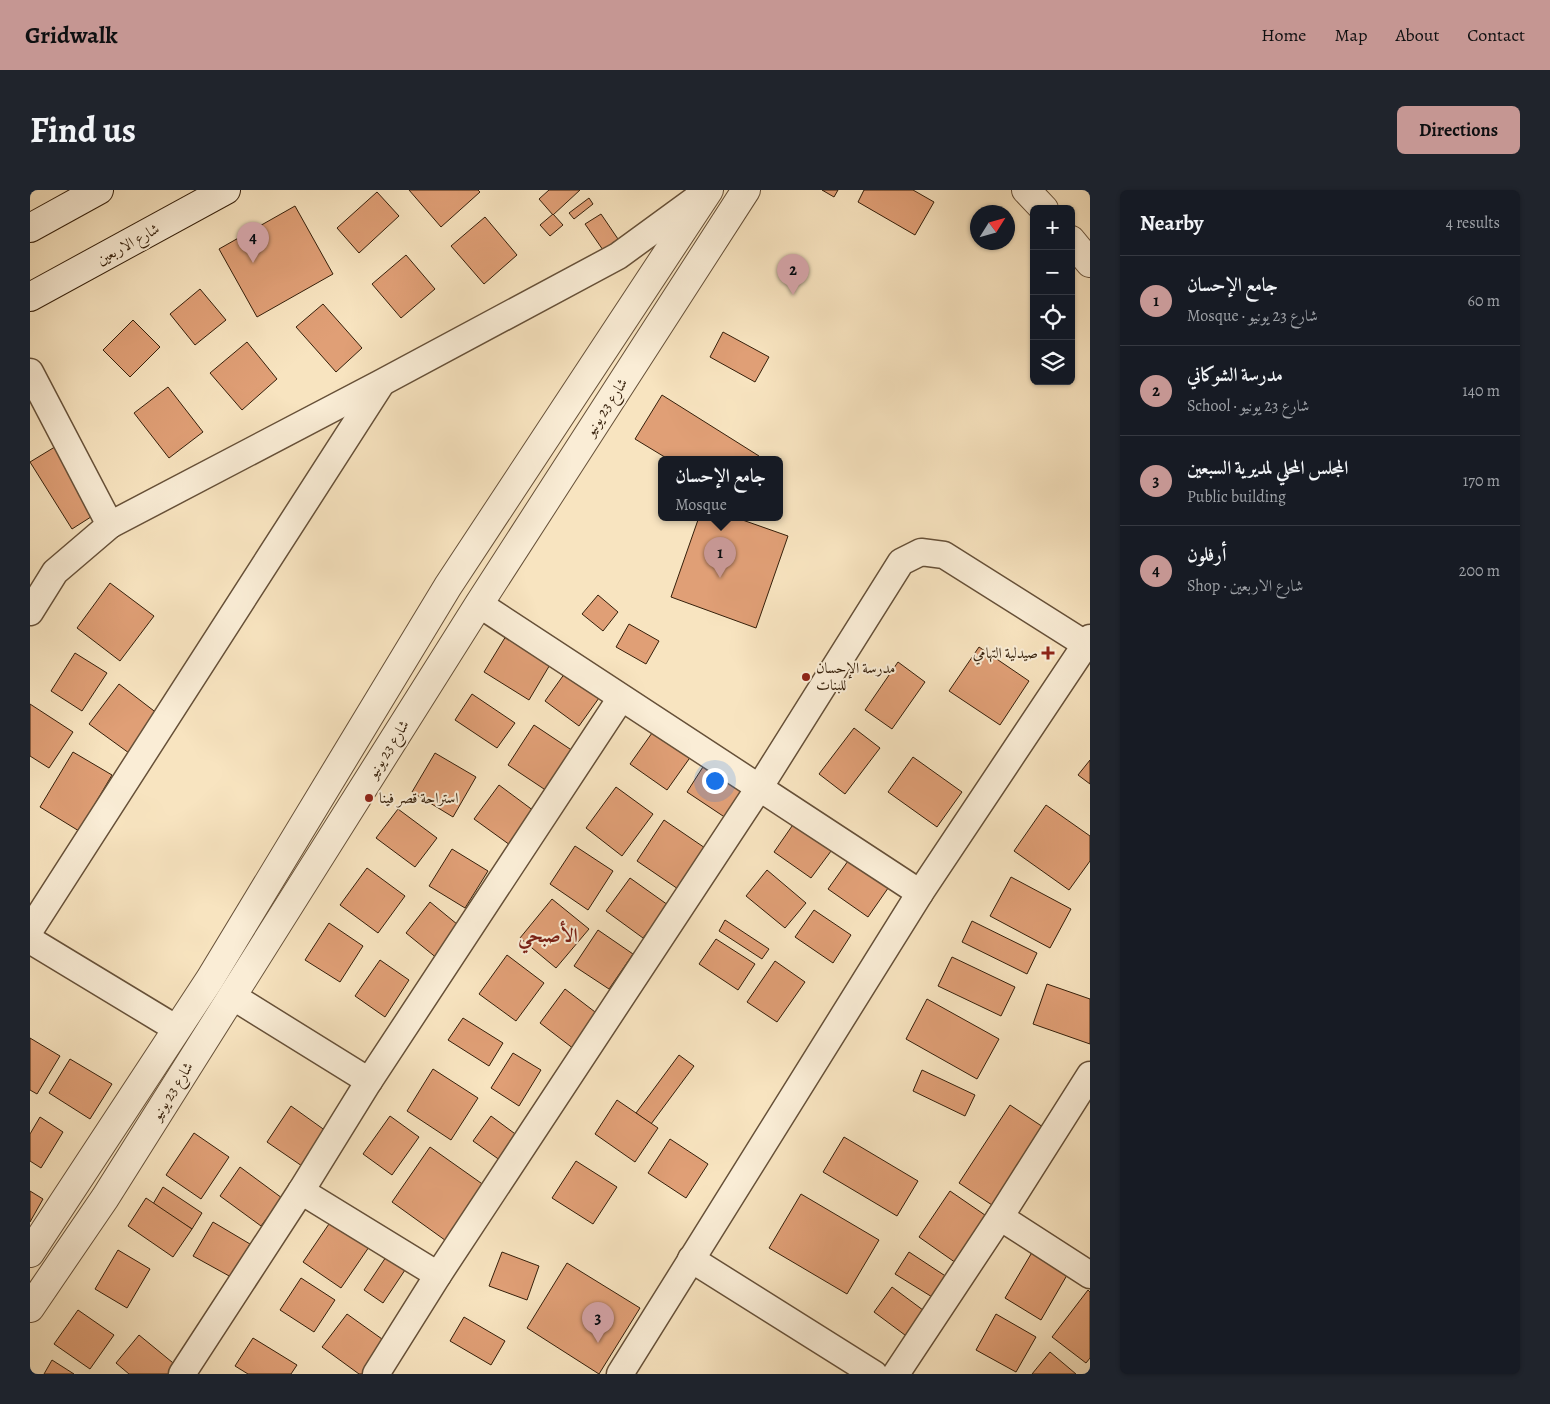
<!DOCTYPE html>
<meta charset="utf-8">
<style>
:root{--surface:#171b24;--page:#20242c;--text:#f1f3f6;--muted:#9ea1a6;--line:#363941;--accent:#c59692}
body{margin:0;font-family:Alegreya,Amiri,serif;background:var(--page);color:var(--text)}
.controls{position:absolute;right:15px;top:15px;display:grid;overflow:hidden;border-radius:8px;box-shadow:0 1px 4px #0004}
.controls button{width:45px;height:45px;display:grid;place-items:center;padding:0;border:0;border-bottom:1px solid var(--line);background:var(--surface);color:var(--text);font:25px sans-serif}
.compass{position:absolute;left:940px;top:15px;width:45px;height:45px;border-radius:50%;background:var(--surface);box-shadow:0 1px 4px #0004;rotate:53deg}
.you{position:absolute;left:684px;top:590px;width:18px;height:18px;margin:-12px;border:4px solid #fff;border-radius:50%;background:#1a73e8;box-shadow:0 0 0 8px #1a73e833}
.badge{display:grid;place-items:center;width:32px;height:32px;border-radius:50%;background:var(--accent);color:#111;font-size:16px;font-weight:700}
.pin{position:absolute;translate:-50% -41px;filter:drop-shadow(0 1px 2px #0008)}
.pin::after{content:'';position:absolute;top:26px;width:18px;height:15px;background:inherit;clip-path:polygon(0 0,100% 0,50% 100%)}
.popup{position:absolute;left:628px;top:266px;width:125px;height:65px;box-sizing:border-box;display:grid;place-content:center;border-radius:8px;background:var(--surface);filter:drop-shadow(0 1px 4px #0005);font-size:16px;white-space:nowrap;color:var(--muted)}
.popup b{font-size:19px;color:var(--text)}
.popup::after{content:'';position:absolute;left:50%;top:100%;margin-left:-10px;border:10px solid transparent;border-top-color:var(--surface)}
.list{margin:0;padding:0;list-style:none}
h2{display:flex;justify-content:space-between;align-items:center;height:65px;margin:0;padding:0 20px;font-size:21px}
h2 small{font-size:16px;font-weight:400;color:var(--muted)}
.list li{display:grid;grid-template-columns:32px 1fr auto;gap:15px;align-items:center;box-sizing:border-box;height:90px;padding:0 20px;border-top:1px solid var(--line)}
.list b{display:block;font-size:19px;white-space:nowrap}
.list p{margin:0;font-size:16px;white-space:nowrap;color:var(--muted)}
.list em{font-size:16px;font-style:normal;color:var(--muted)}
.icon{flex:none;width:28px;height:28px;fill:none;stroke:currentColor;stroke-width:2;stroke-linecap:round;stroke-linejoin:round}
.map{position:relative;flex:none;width:1060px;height:1184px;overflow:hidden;border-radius:8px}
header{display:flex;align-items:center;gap:30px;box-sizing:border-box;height:70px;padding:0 25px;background:var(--accent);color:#111}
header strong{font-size:24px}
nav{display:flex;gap:28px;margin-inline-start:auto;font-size:18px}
.intro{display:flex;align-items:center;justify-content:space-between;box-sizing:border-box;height:120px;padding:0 30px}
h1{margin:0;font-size:35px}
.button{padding:12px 22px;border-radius:8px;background:var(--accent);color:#111;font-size:18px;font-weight:700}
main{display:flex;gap:30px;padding:0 30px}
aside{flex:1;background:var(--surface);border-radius:8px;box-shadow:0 1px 4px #0004}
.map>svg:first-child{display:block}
.building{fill:#e09f76;stroke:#351f0a}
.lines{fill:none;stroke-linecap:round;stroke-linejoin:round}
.minor-casing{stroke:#665038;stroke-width:29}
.tertiary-casing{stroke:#665038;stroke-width:30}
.secondary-casing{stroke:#351f0a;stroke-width:30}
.minor{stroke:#faedd6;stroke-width:26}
.tertiary{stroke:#faedd6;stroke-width:28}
.secondary{stroke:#faedd6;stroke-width:28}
.poi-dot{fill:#8f2418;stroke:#faedd6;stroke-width:2}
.labels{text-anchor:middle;stroke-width:4;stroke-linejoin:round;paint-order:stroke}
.street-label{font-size:15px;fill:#351f0a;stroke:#faedd6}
.poi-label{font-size:15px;fill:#351f0a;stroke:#faedd6;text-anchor:start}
.district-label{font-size:20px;font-weight:bold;fill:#7a1f14;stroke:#faedd6}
</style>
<header>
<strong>Gridwalk</strong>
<nav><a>Home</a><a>Map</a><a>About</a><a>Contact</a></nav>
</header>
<div class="intro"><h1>Find us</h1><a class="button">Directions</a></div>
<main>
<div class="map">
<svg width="1060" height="1184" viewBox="0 0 1060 1184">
<rect width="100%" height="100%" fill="#f8e4c0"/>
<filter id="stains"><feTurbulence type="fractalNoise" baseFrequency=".004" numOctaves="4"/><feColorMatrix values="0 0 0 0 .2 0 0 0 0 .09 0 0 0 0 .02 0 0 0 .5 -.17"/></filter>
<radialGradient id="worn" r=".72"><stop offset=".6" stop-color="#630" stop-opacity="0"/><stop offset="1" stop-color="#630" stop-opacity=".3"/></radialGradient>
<g class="building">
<polygon points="379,0 448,0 450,2 411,37"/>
<polygon points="519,0 550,0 523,25 509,9"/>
<polygon points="792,0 808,0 804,7"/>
<polygon points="834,0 883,0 904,12 885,45 828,12"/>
<polygon points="347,2 369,26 329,63 307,38"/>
<polygon points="559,8 563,14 544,29 539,23"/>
<polygon points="265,16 303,84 227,127 189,59"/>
<polygon points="523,24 533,35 520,46 510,35"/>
<polygon points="571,24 588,49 573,60 555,34"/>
<polygon points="455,27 487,65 454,94 421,56"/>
<polygon points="376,65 405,99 371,128 342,94"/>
<polygon points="170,99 196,130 165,155 140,124"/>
<polygon points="293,114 332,158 306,182 266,137"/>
<polygon points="103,130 130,157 100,187 73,160"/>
<polygon points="693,142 739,167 725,192 680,167"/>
<polygon points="217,152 247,189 212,220 180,183"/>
<polygon points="138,197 173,242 139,268 104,223"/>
<polygon points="632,205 729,266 727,269 638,269 605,249"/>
<polygon points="33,252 75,318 42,339 0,272"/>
<polygon points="669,327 704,327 758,346 726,438 641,407"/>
<polygon points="80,393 124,426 90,471 47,438"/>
<polygon points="568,405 588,422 573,441 552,424"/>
<polygon points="599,434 629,451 616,474 586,457"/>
<polygon points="476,446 521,473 499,510 454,482"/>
<polygon points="949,457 999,491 970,535 919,501"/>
<polygon points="45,463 77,483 52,521 21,501"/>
<polygon points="868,472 895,492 862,539 835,520"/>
<polygon points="535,483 569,508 549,536 515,511"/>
<polygon points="89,494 128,524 99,563 59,534"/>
<polygon points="442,504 485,533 467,558 425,530"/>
<polygon points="0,514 43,542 19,578 0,566"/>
<polygon points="504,535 543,561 517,601 478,575"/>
<polygon points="627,536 664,562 637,600 600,574"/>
<polygon points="824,538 850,558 815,604 789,584"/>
<polygon points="43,562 82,585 49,641 10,617"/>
<polygon points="405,563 446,587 423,627 382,602"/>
<polygon points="883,567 932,602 907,637 858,602"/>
<polygon points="678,569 720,598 699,630 657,602"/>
<polygon points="1060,570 1060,594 1048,585"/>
<polygon points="469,595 504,621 480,655 444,629"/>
<polygon points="586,597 623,624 592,666 556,638"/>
<polygon points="1016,615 1060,646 1060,671 1039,700 984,661"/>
<polygon points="368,619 407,648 385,677 346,648"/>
<polygon points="769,626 807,653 781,688 744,662"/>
<polygon points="634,630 678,660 651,701 607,671"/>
<polygon points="545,656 583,681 558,720 520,694"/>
<polygon points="422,659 458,681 435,718 399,696"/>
<polygon points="823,664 863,691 838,727 798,699"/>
<polygon points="337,678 375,706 348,743 310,715"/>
<polygon points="737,680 776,713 755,738 716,706"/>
<polygon points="981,687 1041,719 1020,758 960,726"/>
<polygon points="600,688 638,715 613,748 576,721"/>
<polygon points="522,709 559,739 526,778 490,748"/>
<polygon points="400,712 433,739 408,769 376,743"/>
<polygon points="784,720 821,745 803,773 765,747"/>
<polygon points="695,730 739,759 732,769 689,741"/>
<polygon points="942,731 1007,763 997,784 932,752"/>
<polygon points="299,733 333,756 310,792 275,770"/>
<polygon points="568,740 603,764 579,799 544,776"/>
<polygon points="686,749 725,774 708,800 669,774"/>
<polygon points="477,765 514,793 486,831 449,804"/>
<polygon points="922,767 985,797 971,826 908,796"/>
<polygon points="350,770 379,790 355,827 325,806"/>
<polygon points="745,771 775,792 747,832 717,812"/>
<polygon points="1017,794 1060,809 1060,854 1003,834"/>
<polygon points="535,799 569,825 544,859 510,833"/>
<polygon points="897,809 969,849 947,889 876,849"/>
<polygon points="433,828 473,853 459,876 418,850"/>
<polygon points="0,848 30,866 7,904 0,900"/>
<polygon points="483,863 511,880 489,916 461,898"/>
<polygon points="649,865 664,876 621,934 606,923"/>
<polygon points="40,869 82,894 60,929 19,903"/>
<polygon points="403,879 448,908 421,950 377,921"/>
<polygon points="892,880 945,905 935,926 883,901"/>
<polygon points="587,910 628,938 605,972 565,944"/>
<polygon points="980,915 1019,941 968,1019 929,993"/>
<polygon points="261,916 296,941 272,976 237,952"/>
<polygon points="360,926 389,947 362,985 333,964"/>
<polygon points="461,926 492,949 474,973 443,951"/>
<polygon points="10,927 33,942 11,978 0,971 0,944"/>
<polygon points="164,943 199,967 171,1009 136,985"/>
<polygon points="814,947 888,991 867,1026 793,982"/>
<polygon points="640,949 678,974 656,1008 618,983"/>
<polygon points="400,957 458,998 419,1053 362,1012"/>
<polygon points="546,971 587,997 563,1034 522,1008"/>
<polygon points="210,977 252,1008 231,1036 190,1006"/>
<polygon points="133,997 172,1023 162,1039 123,1014"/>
<polygon points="0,1001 13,1009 0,1032"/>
<polygon points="920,1001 968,1034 936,1080 889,1047"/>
<polygon points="771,1004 849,1050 817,1104 739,1058"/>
<polygon points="116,1008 162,1039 143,1067 98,1036"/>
<polygon points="301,1031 339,1057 311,1098 273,1072"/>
<polygon points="183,1032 220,1054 201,1087 163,1066"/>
<polygon points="1004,1059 1040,1080 1011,1130 975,1108"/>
<polygon points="88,1060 120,1079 97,1118 65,1099"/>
<polygon points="472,1062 509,1076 497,1110 459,1096"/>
<polygon points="879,1062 920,1089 907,1110 865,1084"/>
<polygon points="356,1067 375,1080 353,1113 334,1100"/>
<polygon points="537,1073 610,1118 569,1184 497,1138"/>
<polygon points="271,1088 305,1110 284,1142 250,1120"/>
<polygon points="862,1097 901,1126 883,1151 844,1122"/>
<polygon points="1058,1100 1060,1102 1060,1168 1056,1173 1022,1147"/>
<polygon points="48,1120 84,1145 60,1179 24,1154"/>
<polygon points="317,1124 359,1154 337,1184 329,1184 292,1157"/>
<polygon points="966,1124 1006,1147 986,1182 946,1160"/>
<polygon points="434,1127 475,1151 461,1175 420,1151"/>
<polygon points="109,1145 148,1177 143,1184 99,1184 86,1173"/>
<polygon points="223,1148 267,1175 261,1184 218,1184 205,1176"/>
<polygon points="1020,1162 1046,1184 1002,1184"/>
<polygon points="22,1170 44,1184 14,1184"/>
</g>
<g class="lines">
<g class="minor-casing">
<g id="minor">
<polyline points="0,182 80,335"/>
<polyline points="449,414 890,703"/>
<polyline points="0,422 25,382 80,335 351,193 588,66 677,1"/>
<polyline points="0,740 351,194"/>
<polyline points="0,750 147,839"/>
<polyline points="202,806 339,891"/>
<polyline points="271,1001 408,1085"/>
<polyline points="970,1027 1060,1085"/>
<polyline points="661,1069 844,1184"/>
<polyline points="152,1184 271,1001 339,891 591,508"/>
<polyline points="346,1184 408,1085 729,598 871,372 891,362 914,365 1055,454"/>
<polyline points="590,1184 890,703 1060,448"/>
<polyline points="866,1184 970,1027 1060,885"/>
</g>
</g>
<g class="tertiary-casing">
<g id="tertiary">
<polyline points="996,0 1014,19"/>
<polyline points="1041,50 1060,73"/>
<polyline points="0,1063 180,789 418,396 679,0"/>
<polyline points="0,1118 75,1008 449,414 716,0"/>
</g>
</g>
<g class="secondary-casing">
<g id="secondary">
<polyline points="0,38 69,0"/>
<polyline points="0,107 196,0"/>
</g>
</g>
<use href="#minor" class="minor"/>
<use href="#tertiary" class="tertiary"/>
<use href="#secondary" class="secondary"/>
</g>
<g class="poi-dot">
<path d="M1015.5 455.5h5v5h5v5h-5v5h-5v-5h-5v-5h5z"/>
<circle cx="776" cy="487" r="5"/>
<circle cx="339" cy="608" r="5"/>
</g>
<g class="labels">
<g class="street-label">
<text transform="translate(98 54) rotate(-29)" y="5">شارع الاربعين</text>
<text transform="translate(576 217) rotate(-57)" y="5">شارع 23 يونيو</text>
<text transform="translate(358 559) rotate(-58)" y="5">شارع 23 يونيو</text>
<text transform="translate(142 901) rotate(-58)" y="5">شارع 23 يونيو</text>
</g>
<g class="poi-label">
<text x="1008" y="468" text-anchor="end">صيدلية التهامي</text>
<text x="786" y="483">مدرسة الإحسان<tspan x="786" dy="17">للبنات</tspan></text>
<text x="349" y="613">استراحة قصر فينا</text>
</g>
<g class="district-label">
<text x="518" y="752">الأصبحي</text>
</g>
</g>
<rect width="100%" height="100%" filter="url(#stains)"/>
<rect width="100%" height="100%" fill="url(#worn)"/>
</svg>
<div class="controls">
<button>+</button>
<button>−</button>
<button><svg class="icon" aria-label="locate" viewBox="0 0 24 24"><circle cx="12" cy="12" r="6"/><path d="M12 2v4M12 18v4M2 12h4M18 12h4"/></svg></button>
<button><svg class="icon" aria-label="layers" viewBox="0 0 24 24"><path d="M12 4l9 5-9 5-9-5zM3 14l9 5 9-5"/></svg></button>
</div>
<svg class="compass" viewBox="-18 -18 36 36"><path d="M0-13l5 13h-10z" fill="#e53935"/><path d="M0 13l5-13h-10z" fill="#9ea1a6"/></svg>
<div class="you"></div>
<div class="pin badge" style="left:690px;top:388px">1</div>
<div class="popup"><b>جامع الإحسان</b>Mosque</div>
<div class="pin badge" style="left:763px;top:105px">2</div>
<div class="pin badge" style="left:568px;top:1153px">3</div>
<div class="pin badge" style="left:223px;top:73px">4</div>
</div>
<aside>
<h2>Nearby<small>4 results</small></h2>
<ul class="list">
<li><span class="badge">1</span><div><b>جامع الإحسان</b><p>Mosque · شارع 23 يونيو</p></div><em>60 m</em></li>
<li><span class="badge">2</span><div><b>مدرسة الشوكاني</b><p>School · شارع 23 يونيو</p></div><em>140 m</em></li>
<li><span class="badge">3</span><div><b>المجلس المحلي لمديرية السبعين</b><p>Public building</p></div><em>170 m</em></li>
<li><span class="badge">4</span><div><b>أرفلون</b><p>Shop · شارع الاربعين</p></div><em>200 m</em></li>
</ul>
</aside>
</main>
